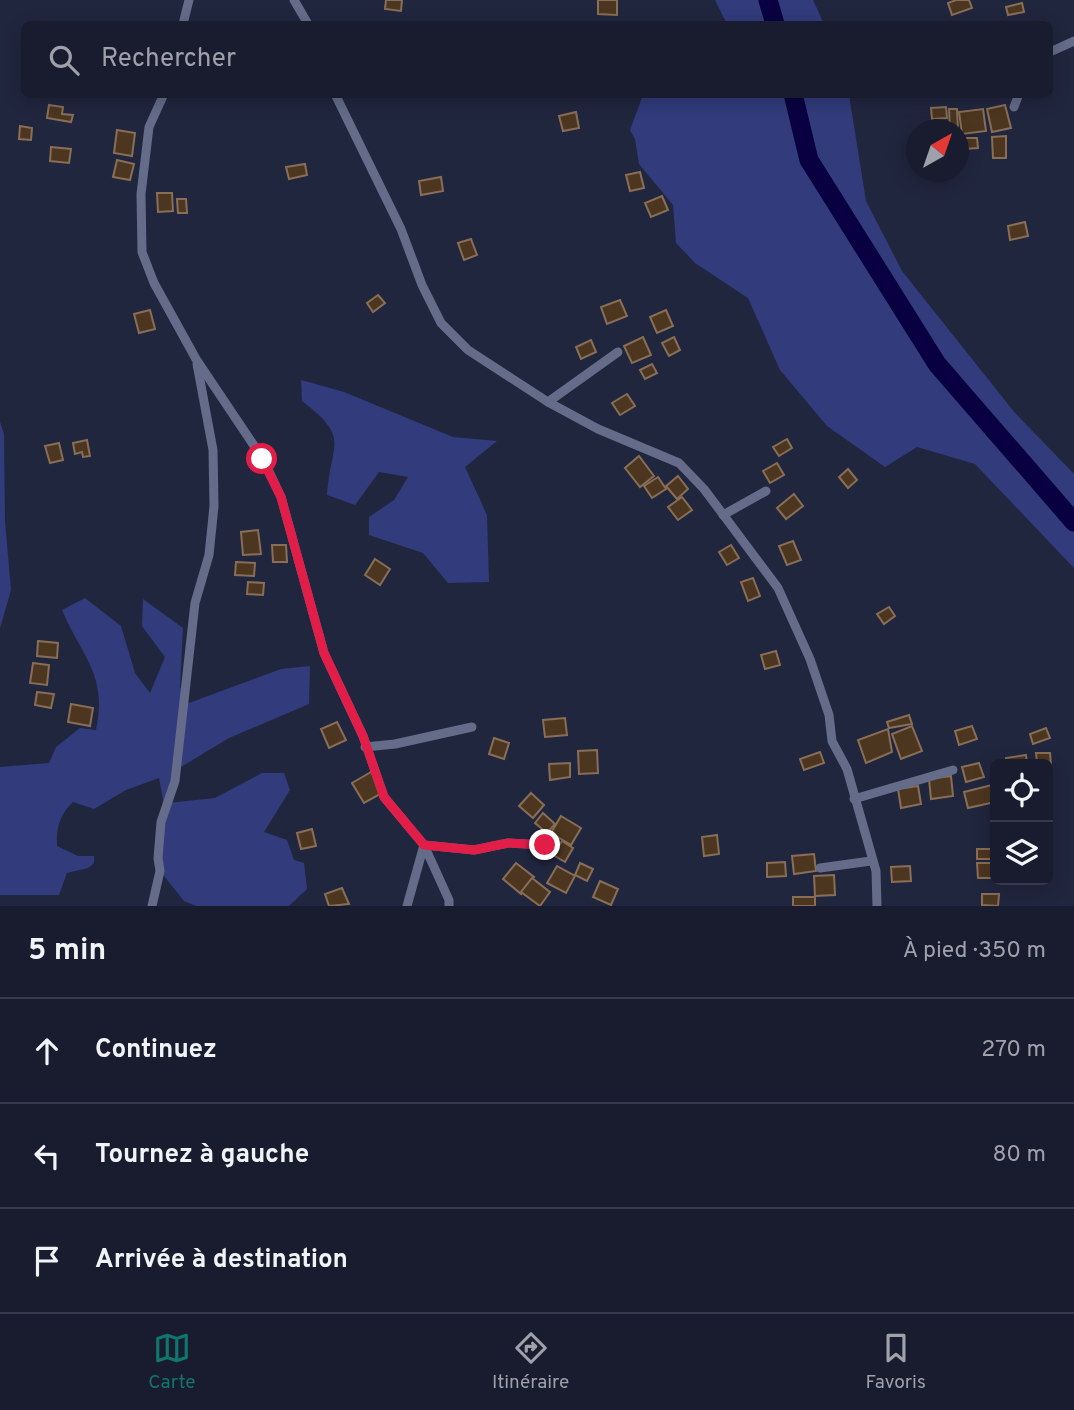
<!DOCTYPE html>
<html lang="fr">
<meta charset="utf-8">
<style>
:root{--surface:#191c2f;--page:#26293b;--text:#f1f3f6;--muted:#9fa1aa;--line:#373a4b;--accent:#0f766e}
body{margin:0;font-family:Overpass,sans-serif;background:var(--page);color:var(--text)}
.controls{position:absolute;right:21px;bottom:21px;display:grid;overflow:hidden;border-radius:10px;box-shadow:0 4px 18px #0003}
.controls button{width:63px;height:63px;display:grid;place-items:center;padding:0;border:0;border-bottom:2px solid var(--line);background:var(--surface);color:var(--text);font:35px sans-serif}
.compass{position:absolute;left:906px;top:119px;width:63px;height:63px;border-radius:50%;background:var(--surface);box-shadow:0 4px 18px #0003;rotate:40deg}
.stop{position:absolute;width:21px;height:21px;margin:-16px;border:5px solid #e11d48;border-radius:50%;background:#fff}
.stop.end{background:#e11d48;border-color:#fff;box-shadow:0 2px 7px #0008}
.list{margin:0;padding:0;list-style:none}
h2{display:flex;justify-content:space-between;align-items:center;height:91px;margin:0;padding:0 28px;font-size:30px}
h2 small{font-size:23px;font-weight:400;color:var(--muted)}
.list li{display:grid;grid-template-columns:46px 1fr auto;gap:21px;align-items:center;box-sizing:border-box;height:105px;padding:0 28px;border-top:2px solid var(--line)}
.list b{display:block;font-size:26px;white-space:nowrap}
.list em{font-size:23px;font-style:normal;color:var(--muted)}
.icon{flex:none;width:38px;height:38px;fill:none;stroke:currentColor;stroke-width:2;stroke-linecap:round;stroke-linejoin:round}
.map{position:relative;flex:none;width:1074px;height:906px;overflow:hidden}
.search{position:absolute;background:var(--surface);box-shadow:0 4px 18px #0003;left:21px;right:21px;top:21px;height:77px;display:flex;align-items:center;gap:18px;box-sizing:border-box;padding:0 24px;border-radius:10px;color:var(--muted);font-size:26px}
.sheet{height:406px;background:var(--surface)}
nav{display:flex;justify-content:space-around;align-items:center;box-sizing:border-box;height:98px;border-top:2px solid var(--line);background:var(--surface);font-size:19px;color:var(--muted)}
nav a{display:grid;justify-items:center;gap:4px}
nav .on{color:var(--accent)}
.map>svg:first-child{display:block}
.green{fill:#323b7c}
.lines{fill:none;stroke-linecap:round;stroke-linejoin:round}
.river{stroke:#090041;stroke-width:19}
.building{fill:#4d3620;stroke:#886e56;stroke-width:2}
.minor{stroke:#646c8a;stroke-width:9}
.route{stroke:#e11d48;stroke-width:9}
</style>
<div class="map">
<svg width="1074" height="906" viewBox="0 0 1074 906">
<rect width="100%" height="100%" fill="#21263f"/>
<g class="green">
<polygon points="715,0 813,0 824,24 727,24"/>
<polygon points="643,95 849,95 866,201 902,271 1015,413 1074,474 1074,568 975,464 917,447 885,467 827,426 780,370 748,298 695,263 676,243 673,205 639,164 635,139 630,130"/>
<path d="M301,380L344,392L453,437L497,441L465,467L487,515L489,582L448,583L423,553L369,535V517L394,500L408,477L379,472L355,505L327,495C331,440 351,439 302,401Z"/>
<polygon points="0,422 4,434 5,521 11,590 0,628"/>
<path d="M85,598L121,626L135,673L150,693L165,657L142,626L143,599L183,628L180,687L189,703L281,669L310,666L309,704L229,738L176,770L167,803L215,798L262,773H284L290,790L264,832L287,840L294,860L304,863L307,889L289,906H196L184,901L160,871L165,810L159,778L126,790L94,809L73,802C60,814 56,828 57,846L78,856H94V863L88,868L67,873L59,895H0V767L49,763L56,747L80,728L96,730C108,675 82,657 62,610Z"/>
</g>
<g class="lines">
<g class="river">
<polyline points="768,0 775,24"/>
<polyline points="793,94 809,160 937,364 1074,522"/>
</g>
</g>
<g class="building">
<polygon points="386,0 402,0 401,11 385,9"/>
<polygon points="598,0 617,0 617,15 598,14"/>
<polygon points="956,0 969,0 972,8 952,15 948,3"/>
<polygon points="1022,3 1024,12 1008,15 1006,7"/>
<polygon points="49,105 63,107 62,114 73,115 71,122 47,118"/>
<polygon points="1005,105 1011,128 992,132 987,109"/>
<polygon points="946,107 947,118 932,119 931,108"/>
<polygon points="949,109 957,109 958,130 950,130"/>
<polygon points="983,109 986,131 962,134 959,112"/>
<polygon points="576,112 579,128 563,131 559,116"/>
<polygon points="20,126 32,128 31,140 19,139"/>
<polygon points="117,130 135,133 132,156 114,153"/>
<polygon points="1006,136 1006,158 993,158 992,137"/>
<polygon points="964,138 977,138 978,148 964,149"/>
<polygon points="51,147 71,149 69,163 50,161"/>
<polygon points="117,160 134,164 130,180 113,177"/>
<polygon points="305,164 307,175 289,179 286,167"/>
<polygon points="640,172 644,188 630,191 626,175"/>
<polygon points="441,177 443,191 421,195 419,181"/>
<polygon points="157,193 172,193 173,211 158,212"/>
<polygon points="662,196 668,210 651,217 645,203"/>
<polygon points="177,199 186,199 187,213 178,213"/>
<polygon points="1025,222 1028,236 1010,240 1008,226"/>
<polygon points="471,239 477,255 464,260 458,243"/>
<polygon points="378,295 385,303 373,312 367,303"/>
<polygon points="620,300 627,316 607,324 601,307"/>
<polygon points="150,310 155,329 139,333 134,314"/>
<polygon points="666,310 673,326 657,333 650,317"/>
<polygon points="643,337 651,355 632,363 624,346"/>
<polygon points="674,337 680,350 669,356 662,343"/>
<polygon points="591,340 596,352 581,359 576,347"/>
<polygon points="652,364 657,373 645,379 640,370"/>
<polygon points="627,394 635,406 620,415 612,403"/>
<polygon points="787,439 792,448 779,456 773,447"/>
<polygon points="87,440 90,456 83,457 82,452 75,454 73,443"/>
<polygon points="59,443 63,460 50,463 45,446"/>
<polygon points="639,456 654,476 640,487 625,468"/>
<polygon points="777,463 784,475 770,483 763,471"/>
<polygon points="848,469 857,480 848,488 839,477"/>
<polygon points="678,476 688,489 677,499 666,486"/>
<polygon points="658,477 666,489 652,498 644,486"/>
<polygon points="794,494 803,506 786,519 777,508"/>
<polygon points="682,497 692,510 678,520 668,507"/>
<polygon points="258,530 261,554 243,555 241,532"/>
<polygon points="793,541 801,560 787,565 779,546"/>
<polygon points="272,545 286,545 287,562 273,562"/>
<polygon points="731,545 739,558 727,565 719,552"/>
<polygon points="375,559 390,569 380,585 365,575"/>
<polygon points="236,562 255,563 254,576 235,575"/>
<polygon points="753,578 760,596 748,601 741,582"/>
<polygon points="248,582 264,583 263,595 247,594"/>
<polygon points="889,607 895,616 884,624 877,614"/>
<polygon points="38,641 58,643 57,658 37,656"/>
<polygon points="776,651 780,665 765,669 761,655"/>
<polygon points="33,663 49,665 47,685 30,683"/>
<polygon points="37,692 54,694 51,708 35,705"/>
<polygon points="71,704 93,708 90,726 68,722"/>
<polygon points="909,715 912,724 889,728 887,722"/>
<polygon points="565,718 567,735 545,737 543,720"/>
<polygon points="337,722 346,740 329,748 321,729"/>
<polygon points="912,726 922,751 901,759 892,734"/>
<polygon points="972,726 977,739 959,745 955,731"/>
<polygon points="1046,728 1050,738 1033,744 1030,734"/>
<polygon points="888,729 892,752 866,763 858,740"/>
<polygon points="494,738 509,743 504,759 489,754"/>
<polygon points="597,750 598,773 579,774 578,751"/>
<polygon points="820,752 824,763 804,770 800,759"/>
<polygon points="1036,753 1050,753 1051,766 1037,764"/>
<polygon points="1026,755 1027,764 1007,764 1006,758"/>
<polygon points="570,763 570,777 550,780 549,764"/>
<polygon points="979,763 984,777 966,782 962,767"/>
<polygon points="371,772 384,792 364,803 352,783"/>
<polygon points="951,776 953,796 931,799 929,779"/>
<polygon points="992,785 995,802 968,808 964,792"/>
<polygon points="918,786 921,804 901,808 898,789"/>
<polygon points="531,793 544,805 533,818 519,806"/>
<polygon points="543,813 555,824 547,833 535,823"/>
<polygon points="561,816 581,828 571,845 551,833"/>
<polygon points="312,829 316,846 301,849 297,833"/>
<polygon points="717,835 719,854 704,856 702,837"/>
<polygon points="562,841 573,848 565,862 553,855"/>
<rect x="977" y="849" width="18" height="10"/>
<polygon points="814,854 816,871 794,874 792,856"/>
<polygon points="785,862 786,876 767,877 767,863"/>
<polygon points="516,863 534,877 521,894 503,879"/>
<polygon points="580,863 593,869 587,881 575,875"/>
<polygon points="977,863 995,863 995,878 978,878"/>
<polygon points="557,866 575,876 566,893 547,883"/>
<polygon points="910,866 911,881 892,882 891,867"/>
<polygon points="834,875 835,895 815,896 814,876"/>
<polygon points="532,878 550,892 540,906 521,892"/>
<polygon points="600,881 618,889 611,905 593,897"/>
<polygon points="342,888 349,904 329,906 325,894"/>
<polygon points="982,894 999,894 998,906 982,905"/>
<rect x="793" y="897" width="22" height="9"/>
</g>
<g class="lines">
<g class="minor">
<polyline points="294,0 308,24"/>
<polyline points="183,24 189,0"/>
<polyline points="1050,52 1074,41"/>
<polyline points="164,94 149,127 141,194 142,252 154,283 196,359 263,459 281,497 324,653 363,736 384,797 424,845 449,900 449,906"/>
<polyline points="335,94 401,229 422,285 441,323 468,350 548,402 598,429 679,463 704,489 778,588 810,659 829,715 832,741 847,769 876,871 877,906"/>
<polyline points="1014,107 1019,94"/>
<polyline points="548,402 618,352"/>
<polyline points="723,515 766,491"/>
<polyline points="365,747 395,744 472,727"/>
<polyline points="854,799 953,770"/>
<polyline points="820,868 871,861"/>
<polyline points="152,906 160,871 158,858 161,822 175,781 195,603 209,555 214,506 213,450 197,364"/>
<polyline points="407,906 424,845 474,850 508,843 545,845"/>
</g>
</g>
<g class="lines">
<polyline class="route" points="262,459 281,497 324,653 363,736 384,797 424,845 474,850 508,843 545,845"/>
</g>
</svg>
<div class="controls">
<button><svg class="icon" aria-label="locate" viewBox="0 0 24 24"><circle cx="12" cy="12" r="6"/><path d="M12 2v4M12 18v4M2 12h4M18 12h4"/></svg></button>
<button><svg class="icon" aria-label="layers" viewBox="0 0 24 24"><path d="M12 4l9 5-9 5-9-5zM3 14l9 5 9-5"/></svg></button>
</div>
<svg class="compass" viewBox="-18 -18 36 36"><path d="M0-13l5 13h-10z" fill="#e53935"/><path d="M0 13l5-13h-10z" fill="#9fa1aa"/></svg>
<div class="stop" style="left:262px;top:459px"></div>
<div class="stop end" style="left:545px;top:845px"></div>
<div class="search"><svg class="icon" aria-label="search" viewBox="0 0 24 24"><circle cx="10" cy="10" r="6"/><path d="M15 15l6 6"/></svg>Rechercher</div>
</div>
<section class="sheet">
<h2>5 min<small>À pied · 350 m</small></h2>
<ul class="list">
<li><svg class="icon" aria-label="ahead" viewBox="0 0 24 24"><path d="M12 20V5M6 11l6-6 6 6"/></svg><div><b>Continuez</b></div><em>270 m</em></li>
<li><svg class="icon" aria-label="left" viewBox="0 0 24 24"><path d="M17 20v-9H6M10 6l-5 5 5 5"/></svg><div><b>Tournez à gauche</b></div><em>80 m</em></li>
<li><svg class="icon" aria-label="arrive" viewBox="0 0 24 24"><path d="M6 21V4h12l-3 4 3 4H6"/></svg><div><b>Arrivée à destination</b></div></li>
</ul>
</section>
<nav>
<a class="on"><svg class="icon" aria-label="map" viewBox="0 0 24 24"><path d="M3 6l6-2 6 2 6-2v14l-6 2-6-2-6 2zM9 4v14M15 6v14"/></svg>Carte</a>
<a><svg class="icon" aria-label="directions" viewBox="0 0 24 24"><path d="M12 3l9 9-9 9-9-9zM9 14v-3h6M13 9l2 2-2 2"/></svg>Itinéraire</a>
<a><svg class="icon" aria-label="saved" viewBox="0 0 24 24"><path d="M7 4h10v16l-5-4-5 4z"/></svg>Favoris</a>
</nav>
